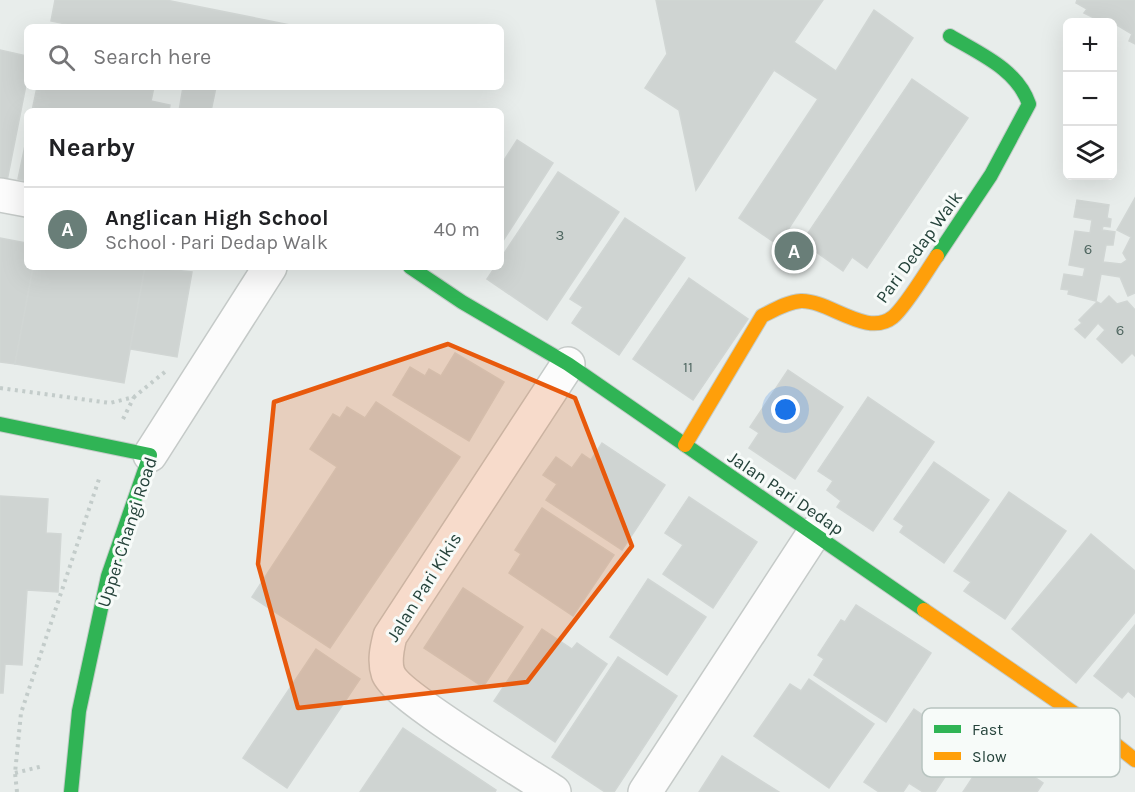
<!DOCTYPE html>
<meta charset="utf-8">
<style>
:root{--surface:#fff;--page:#f2f2f2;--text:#202124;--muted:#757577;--line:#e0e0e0;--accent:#697e78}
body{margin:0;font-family:Karla,sans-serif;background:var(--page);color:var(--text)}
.controls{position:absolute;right:18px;top:18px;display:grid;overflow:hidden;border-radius:9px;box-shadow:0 6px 24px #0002}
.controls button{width:54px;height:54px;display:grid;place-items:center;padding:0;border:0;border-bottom:2px solid var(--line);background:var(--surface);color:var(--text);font:30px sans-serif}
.you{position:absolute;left:786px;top:410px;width:21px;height:21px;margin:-15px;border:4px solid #fff;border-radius:50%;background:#1a73e8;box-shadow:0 0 0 9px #1a73e833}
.badge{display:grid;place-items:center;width:39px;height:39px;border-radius:50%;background:var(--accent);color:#fff;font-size:20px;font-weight:700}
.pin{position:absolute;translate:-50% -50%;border:3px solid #fff;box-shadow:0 2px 6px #0006}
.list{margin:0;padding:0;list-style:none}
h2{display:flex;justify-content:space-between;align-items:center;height:78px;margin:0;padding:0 24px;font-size:26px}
h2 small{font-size:20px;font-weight:400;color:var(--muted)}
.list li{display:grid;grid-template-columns:39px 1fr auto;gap:18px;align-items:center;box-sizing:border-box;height:84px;padding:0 24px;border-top:2px solid var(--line)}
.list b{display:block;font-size:22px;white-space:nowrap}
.list p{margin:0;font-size:20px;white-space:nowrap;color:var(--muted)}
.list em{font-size:20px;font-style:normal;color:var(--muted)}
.icon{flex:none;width:33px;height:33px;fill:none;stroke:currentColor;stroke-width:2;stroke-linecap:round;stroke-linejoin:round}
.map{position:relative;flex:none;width:1135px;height:792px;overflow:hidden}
.search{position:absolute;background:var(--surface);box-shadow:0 6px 24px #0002;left:24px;top:24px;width:480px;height:66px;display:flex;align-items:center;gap:15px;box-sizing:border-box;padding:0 21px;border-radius:9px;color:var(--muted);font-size:22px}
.panel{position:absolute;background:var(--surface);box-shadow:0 6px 24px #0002;left:24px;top:108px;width:480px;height:162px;border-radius:9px}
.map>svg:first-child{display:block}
.building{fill:#cfd4d2;stroke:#d1d6d4;stroke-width:1.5}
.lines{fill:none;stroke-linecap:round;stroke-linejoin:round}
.street-casing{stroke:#c5cac8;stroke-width:36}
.fast-casing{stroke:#c3cbc8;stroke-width:16}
.slow-casing{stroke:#c3cbc8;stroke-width:16}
.path{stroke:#c3ccca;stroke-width:4;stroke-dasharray:3 4.5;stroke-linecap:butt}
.street{stroke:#fcfcfc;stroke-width:33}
.fast{stroke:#30b455;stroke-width:14}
.slow{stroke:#ff9f0a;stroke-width:14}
.marked{fill:#e8590c;fill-opacity:0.2;stroke:#e8590c;stroke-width:4.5;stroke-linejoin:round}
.labels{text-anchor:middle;stroke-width:6;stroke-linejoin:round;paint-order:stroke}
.number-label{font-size:15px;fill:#506761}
.street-label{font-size:18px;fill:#24423a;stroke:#f7fbf9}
.key{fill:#f7fbf9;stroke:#b8c4c0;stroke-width:1.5}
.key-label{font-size:16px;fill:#24423a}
</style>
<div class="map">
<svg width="1135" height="792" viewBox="0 0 1135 792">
<rect width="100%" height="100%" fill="#e8edeb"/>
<g class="building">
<polygon points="55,0 166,0 300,27 80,27 51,21"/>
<polygon points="656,0 823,0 794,42 836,71 874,10 913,38 778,245 739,218 818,99 774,70 696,190 679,110 645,88 667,54"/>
<polygon points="1077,0 1135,0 1135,44 1129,41 1132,34 1112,22 1102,22 1084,13 1087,9 1076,3"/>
<polygon points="0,50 27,56 27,80 7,181 0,180"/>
<polygon points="912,79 968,118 867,268 852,257 843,271 802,242"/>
<polygon points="37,87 154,87 151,101 170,105 169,111 32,111"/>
<polygon points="183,87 216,87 211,111 179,111"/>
<polygon points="27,136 27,181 18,179"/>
<polygon points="517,140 553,163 501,244 501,165"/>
<polygon points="558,172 619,212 547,320 487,279 495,267 501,267 501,258"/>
<polygon points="1135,198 1135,293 1128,296 1120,277 1101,274 1096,301 1068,294 1069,290 1061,289 1064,274 1083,277 1085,268 1069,265 1075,231 1090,233 1092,220 1074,217 1077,200 1109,205 1107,218 1111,219 1110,227 1103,226 1102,230 1115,232 1113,245 1106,245 1103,262 1121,264 1127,260 1123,253 1131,237 1117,230"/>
<polygon points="625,218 685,258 619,355 572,323 583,307 570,299"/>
<polygon points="0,238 27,243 27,267 33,267 15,364 0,362"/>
<polygon points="33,267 145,267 124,383 15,364"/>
<polygon points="145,267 192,272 177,357 130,349"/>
<polygon points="689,278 748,319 693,400 633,359"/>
<polygon points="1109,296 1117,304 1127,301 1135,310 1135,356 1132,353 1122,363 1097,339 1105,330 1098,323 1085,338 1075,329 1082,323 1079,320 1097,302 1101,304"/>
<polygon points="455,353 504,382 469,441 393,395 410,367 425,376 429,369 441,376"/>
<polygon points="788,370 843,407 795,479 749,448 759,433 750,427"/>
<polygon points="868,397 934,442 873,531 837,507 841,501 827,490 833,481 818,471"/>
<polygon points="376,402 460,457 330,648 252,597 337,467 310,449 333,414 340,418 347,407 365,418"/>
<polygon points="602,443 665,485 622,550 546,500 557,484 543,475 556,457 572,468 582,454 591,460"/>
<polygon points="934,462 989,500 944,563 900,532 904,526 894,519"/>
<polygon points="1009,492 1066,531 1005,619 964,591 971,582 954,571"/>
<polygon points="0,496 48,499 46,533 61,534 58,592 27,590 22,665 5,664 3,693 0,693"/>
<polygon points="689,497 757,542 713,608 663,574 683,545 665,533"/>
<polygon points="542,508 614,555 573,616 509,573 521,554 515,550"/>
<polygon points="1091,534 1135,571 1135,612 1076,683 1012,629"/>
<polygon points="648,579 706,617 667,675 610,637"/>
<polygon points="463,588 523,627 483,687 424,648"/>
<polygon points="856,605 931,653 886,722 814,675 824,659 818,655 841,620 845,622"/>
<polygon points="1135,625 1135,697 1128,691 1122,698 1094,676"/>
<polygon points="542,629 572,649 577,643 607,664 555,742 494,701"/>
<polygon points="316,649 360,679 287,788 243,758"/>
<polygon points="618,657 677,696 614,792 605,792 552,757"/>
<polygon points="809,679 874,724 829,788 754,736 790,684 801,691"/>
<polygon points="914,709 966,745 935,792 923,792 909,783 903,792 879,792 864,782"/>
<polygon points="403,728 496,790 495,792 360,792"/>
<polygon points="992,748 1043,783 1037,792 963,792"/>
<polygon points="722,756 779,792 699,792"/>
</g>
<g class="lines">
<g class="street-casing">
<g id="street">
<polyline points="0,195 27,200"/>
<polyline points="150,455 270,267"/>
<path d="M554,792C527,774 396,696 388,673C384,661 387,648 390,636L568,364"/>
<polyline points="645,792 814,533"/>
</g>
</g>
<g class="fast-casing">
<g id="fast">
<path d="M937,256L991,175L1029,104C1017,69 980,54 950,36"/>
<polyline points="410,267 462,302 568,364 924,610"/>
<polyline points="0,424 150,455 108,576 79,711 71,792"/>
</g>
</g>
<g class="slow-casing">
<g id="slow">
<path d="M685,445L762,316C774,310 787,302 801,301C829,300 867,338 893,317C906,306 926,272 937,256"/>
<polyline points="924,610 1087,722 1135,760"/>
</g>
</g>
<g class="path">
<polyline points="0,388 110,403 134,397 166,371"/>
<polyline points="123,419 134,397"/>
<polyline points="15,773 43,766"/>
<polyline points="17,792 15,773 21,713 99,479 97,478"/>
</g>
<use href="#street" class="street"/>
<use href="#fast" class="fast"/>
<use href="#slow" class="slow"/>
</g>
<path class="marked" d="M448,344L575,398L632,546L527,682L298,708L258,564L274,402Z"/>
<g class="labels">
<g class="number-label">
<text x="560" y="240">3</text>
<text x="1088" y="254">6</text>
<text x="1120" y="335">6</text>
<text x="688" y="372">11</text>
</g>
<g class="street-label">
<text transform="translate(919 247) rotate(-54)" y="6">Pari Dedap Walk</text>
<text transform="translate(786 493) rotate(34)" y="6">Jalan Pari Dedap</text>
<text transform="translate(127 532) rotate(-72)" y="6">Upper Changi Road</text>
<text transform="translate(424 587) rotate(-58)" y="6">Jalan Pari Kikis</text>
</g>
</g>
<rect x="922" y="708" width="198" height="69" rx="9" class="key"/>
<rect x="934" y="725" width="27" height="8" fill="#30b455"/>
<rect x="934" y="752" width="27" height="8" fill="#ff9f0a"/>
<g class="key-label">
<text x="972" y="735">Fast</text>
<text x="972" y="762">Slow</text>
</g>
</svg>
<div class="controls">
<button>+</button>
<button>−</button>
<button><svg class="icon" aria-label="layers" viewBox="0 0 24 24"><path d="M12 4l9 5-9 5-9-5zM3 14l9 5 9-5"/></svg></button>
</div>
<div class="you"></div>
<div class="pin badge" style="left:794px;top:251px">A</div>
<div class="search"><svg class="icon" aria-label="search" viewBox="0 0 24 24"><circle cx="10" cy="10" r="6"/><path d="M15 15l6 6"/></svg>Search here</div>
<section class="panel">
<h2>Nearby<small></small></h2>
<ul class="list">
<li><span class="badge">A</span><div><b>Anglican High School</b><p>School · Pari Dedap Walk</p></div><em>40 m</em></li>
</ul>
</section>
</div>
